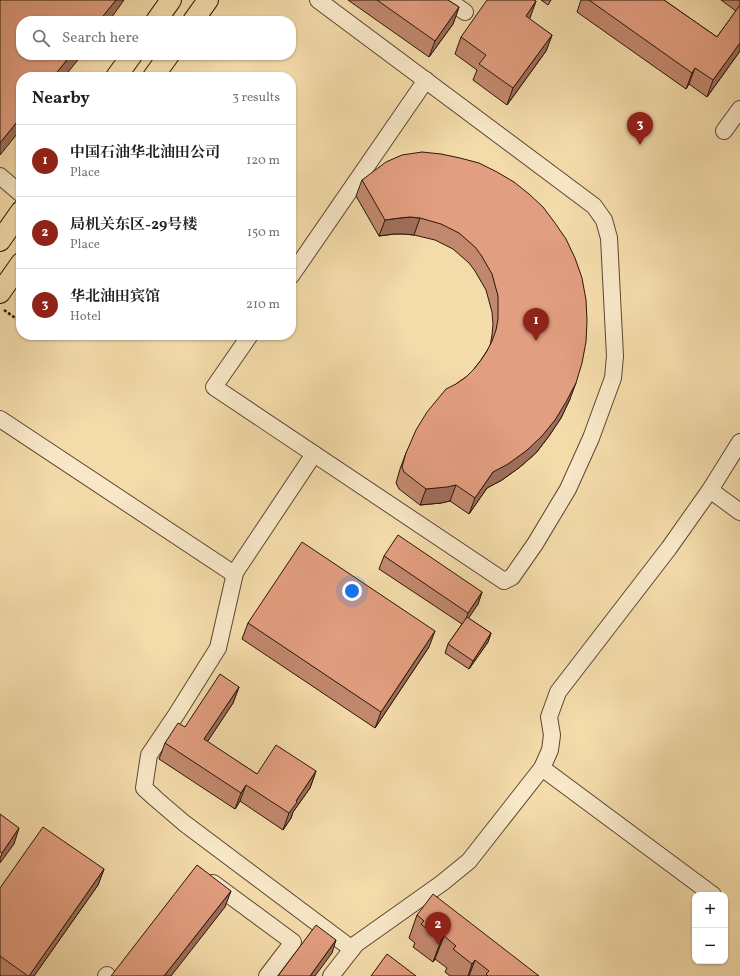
<!DOCTYPE html>
<meta charset="utf-8">
<style>
:root{--surface:#fff;--page:#f2f2f2;--text:#222;--muted:#767676;--line:#e0e0e0;--accent:#8f2418}
body{margin:0;font-family:Vollkorn,"Noto Serif SC",serif;background:var(--page);color:var(--text)}
.controls{position:absolute;right:12px;bottom:12px;display:grid;overflow:hidden;border-radius:8px;box-shadow:0 1px 3px #0004}
.controls button{width:36px;height:36px;display:grid;place-items:center;padding:0;border:0;border-bottom:1px solid var(--line);background:var(--surface);color:var(--text);font:20px sans-serif}
.you{position:absolute;left:352px;top:591px;width:14px;height:14px;margin:-10px;border:3px solid #fff;border-radius:50%;background:#1a73e8;box-shadow:0 0 0 6px #1a73e833}
.badge{display:grid;place-items:center;width:26px;height:26px;border-radius:50%;background:var(--accent);color:#fff;font-size:13px;font-weight:700}
.pin{position:absolute;translate:-50% -33px;filter:drop-shadow(0 1px 2px #0008)}
.pin::after{content:'';position:absolute;top:21px;width:14px;height:12px;background:inherit;clip-path:polygon(0 0,100% 0,50% 100%)}
.list{margin:0;padding:0;list-style:none}
h2{display:flex;justify-content:space-between;align-items:center;height:52px;margin:0;padding:0 16px;font-size:17px}
h2 small{font-size:13px;font-weight:400;color:var(--muted)}
.list li{display:grid;grid-template-columns:26px 1fr auto;gap:12px;align-items:center;box-sizing:border-box;height:72px;padding:0 16px;border-top:1px solid var(--line)}
.list b{display:block;font-size:15px;white-space:nowrap}
.list p{margin:0;font-size:13px;white-space:nowrap;color:var(--muted)}
.list em{font-size:13px;font-style:normal;color:var(--muted)}
.icon{flex:none;width:22px;height:22px;fill:none;stroke:currentColor;stroke-width:2;stroke-linecap:round;stroke-linejoin:round}
.map{position:relative;flex:none;width:740px;height:976px;overflow:hidden}
.search{position:absolute;background:var(--surface);box-shadow:0 1px 3px #0004;left:16px;top:16px;width:280px;height:44px;display:flex;align-items:center;gap:10px;box-sizing:border-box;padding:0 14px;border-radius:16px;color:var(--muted);font-size:15px}
.panel{position:absolute;background:var(--surface);box-shadow:0 1px 3px #0004;left:16px;top:72px;width:280px;height:268px;border-radius:16px}
.map>svg:first-child{display:block}
.lines{fill:none;stroke-linecap:round;stroke-linejoin:round}
.minor-casing{stroke:#5c4632;stroke-width:18}
.major-casing{stroke:#2a150a;stroke-width:22}
.path{stroke:#2a150a;stroke-width:2.5;stroke-dasharray:3 2;stroke-linecap:butt}
.minor{stroke:#f8e8c8;stroke-width:16}
.major{stroke:#f4dbaa;stroke-width:20}
.wall{fill:#c2886e;stroke:#2a150a}
.shaded-wall{fill:#9e6f5a;stroke:#2a150a}
.building{fill:#e29e80;stroke:#2a150a}
</style>
<div class="map">
<svg width="740" height="976" viewBox="0 0 740 976">
<rect width="100%" height="100%" fill="#f4dbaa"/>
<filter id="stains"><feTurbulence type="fractalNoise" baseFrequency=".005" numOctaves="4"/><feColorMatrix values="0 0 0 0 .2 0 0 0 0 .09 0 0 0 0 .02 0 0 0 .5 -.17"/></filter>
<radialGradient id="worn" r=".72"><stop offset=".6" stop-color="#630" stop-opacity="0"/><stop offset="1" stop-color="#630" stop-opacity=".3"/></radialGradient>
<g class="lines">
<g class="minor-casing">
<g id="minor">
<polyline points="448,0 465,12"/>
<polyline points="724,131 740,109"/>
<polyline points="0,176 21,194"/>
<polyline points="291,276 426,80"/>
<polyline points="250,335 214,387 504,581 512,577 535,544 568,489 591,438 613,378 615,356 609,238 604,220 594,206 318,0"/>
<polyline points="0,419 234,574 314,454"/>
<polyline points="710,490 740,512"/>
<polyline points="235,573 218,648 176,715 149,755 144,788 156,799 184,823 352,949"/>
<polyline points="542,768 713,895"/>
<polyline points="213,883 293,942 267,976"/>
<polyline points="106,976 107,975"/>
<polyline points="331,976 356,944 442,883 469,861 542,768 550,750 552,735 549,717 558,692 669,548 710,490 740,442"/>
</g>
</g>
<g class="major-casing">
<g id="major">
<polyline points="156,21 171,0"/>
<polyline points="193,21 208,0"/>
<polyline points="116,77 132,55"/>
<polyline points="153,77 169,55"/>
<polyline points="0,241 21,211"/>
<polyline points="0,293 21,263"/>
</g>
</g>
<polyline class="path" points="4,310 21,322"/>
<use href="#minor" class="minor"/>
<use href="#major" class="major"/>
</g>
<g class="wall">
<polygon points="348,0 448,0 459,7 453,24 429,57"/>
<polygon points="541,0 551,0 548,5"/>
<polygon points="581,0 664,0 717,37 736,11 721,0 740,0 740,51 707,97 689,84 686,89 577,12"/>
<polygon points="536,1 529,19 552,35 546,51 507,105 473,80 477,70 455,54 461,37"/>
<polygon points="422,152 570,399 561,418 549,436 536,453 520,467 502,480 487,488 469,514 450,501 441,503 420,505 399,489 396,483 400,469 406,453 456,384 466,377 474,369 481,360 490,346 492,335 493,324 492,312 486,290 475,271 469,263 453,249 435,240 414,235 404,234 394,234 379,236 356,196 362,180"/>
<polygon points="384,556 482,592 478,604 468,618 491,633 488,642 469,669 445,653 448,644 462,624 379,569"/>
<polygon points="248,623 429,647 375,728 242,639"/>
<polygon points="239,687 233,703 207,742 257,774 316,771 310,788 293,812 291,818 283,830 240,801 235,809 159,759 165,743 185,727"/>
<polygon points="104,869 98,885 34,976 0,976 0,888"/>
<polygon points="417,915 539,976 450,976 445,972 447,968 435,959 433,962 413,947 415,943 409,938"/>
</g>
<g class="shaded-wall">
<polygon points="116,0 124,0 109,21 99,21"/>
<polygon points="536,1 530,18 520,33 526,16"/>
<polygon points="459,7 453,24 429,57 435,41"/>
<polygon points="552,35 546,51 507,105 513,88"/>
<polygon points="740,43 740,51 707,97 713,80"/>
<polygon points="71,55 82,55 64,77 53,77"/>
<polygon points="695,68 689,84 686,89 692,73"/>
<polygon points="21,117 21,129 0,155 0,143"/>
<polygon points="410,217 420,218 414,235 404,234 394,234 379,236 385,220 400,218"/>
<polygon points="576,383 570,399 561,418 549,436 536,453 520,467 502,480 487,488 469,514 475,498 493,472"/>
<polygon points="456,485 450,501 441,503 420,505 426,489"/>
<polygon points="482,592 478,604 464,625 468,613"/>
<polygon points="435,631 429,647 375,728 381,712"/>
<polygon points="491,633 488,642 469,669 473,661"/>
<polygon points="239,687 233,703 198,756 204,739"/>
<polygon points="316,771 310,788 293,812 291,818 283,830 289,813 296,801"/>
<polygon points="246,785 240,801 235,809 241,793"/>
<polygon points="19,828 14,844 0,863 0,858 2,853"/>
<polygon points="104,869 98,885 34,976 29,976"/>
<polygon points="231,891 225,907 171,976 164,976"/>
<polygon points="444,936 435,959 433,962 441,940"/>
<polygon points="336,940 332,953 315,976 310,976"/>
<polygon points="475,960 469,976 468,976 472,964"/>
</g>
<g class="building">
<polygon points="0,0 116,0 99,21 21,21 21,55 71,55 53,77 21,77 21,117 0,143"/>
<polygon points="377,0 448,0 459,7 435,41"/>
<polygon points="487,0 534,0 536,1 526,16 552,35 513,88 479,64 486,55 461,37"/>
<polygon points="589,0 664,0 717,37 740,5 740,43 713,80 695,68 692,73"/>
<polygon points="422,152 441,154 460,158 479,163 497,172 514,182 529,194 543,207 555,223 566,239 575,258 582,278 586,300 587,321 586,342 582,363 576,383 566,402 555,420 542,436 526,451 508,464 493,472 475,498 456,485 447,487 426,489 404,472 402,467 406,453 416,430 427,412 446,389 456,384 466,377 474,369 481,360 487,351 492,341 496,330 498,319 498,296 492,274 481,255 475,247 459,233 441,224 420,218 410,217 400,218 385,220 362,180 386,162 402,155"/>
<polygon points="398,535 482,592 468,613 384,556"/>
<polygon points="302,542 435,631 381,712 248,623"/>
<polygon points="467,617 491,633 473,661 448,644"/>
<polygon points="220,674 239,687 204,739 257,774 276,745 316,771 296,801 297,802 289,813 246,785 241,793 165,743 178,723 185,727"/>
<polygon points="0,814 19,828 2,853 0,852"/>
<polygon points="43,827 104,869 29,976 28,976 0,956 0,888"/>
<polygon points="197,865 231,891 164,976 111,976"/>
<polygon points="433,894 539,976 488,976 486,974 489,971 475,960 472,964 453,949 456,946 444,936 441,940 421,924 424,921 417,915"/>
<polygon points="316,925 336,940 310,976 278,976"/>
<polygon points="387,954 416,976 371,976"/>
</g>
<rect width="100%" height="100%" filter="url(#stains)"/>
<rect width="100%" height="100%" fill="url(#worn)"/>
</svg>
<div class="controls">
<button>+</button>
<button>−</button>
</div>
<div class="you"></div>
<div class="pin badge" style="left:536px;top:341px">1</div>
<div class="pin badge" style="left:438px;top:945px">2</div>
<div class="pin badge" style="left:640px;top:145px">3</div>
<div class="search"><svg class="icon" aria-label="search" viewBox="0 0 24 24"><circle cx="10" cy="10" r="6"/><path d="M15 15l6 6"/></svg>Search here</div>
<section class="panel">
<h2>Nearby<small>3 results</small></h2>
<ul class="list">
<li><span class="badge">1</span><div><b>中国石油华北油田公司</b><p>Place</p></div><em>120 m</em></li>
<li><span class="badge">2</span><div><b>局机关东区-29号楼</b><p>Place</p></div><em>150 m</em></li>
<li><span class="badge">3</span><div><b>华北油田宾馆</b><p>Hotel</p></div><em>210 m</em></li>
</ul>
</section>
</div>
